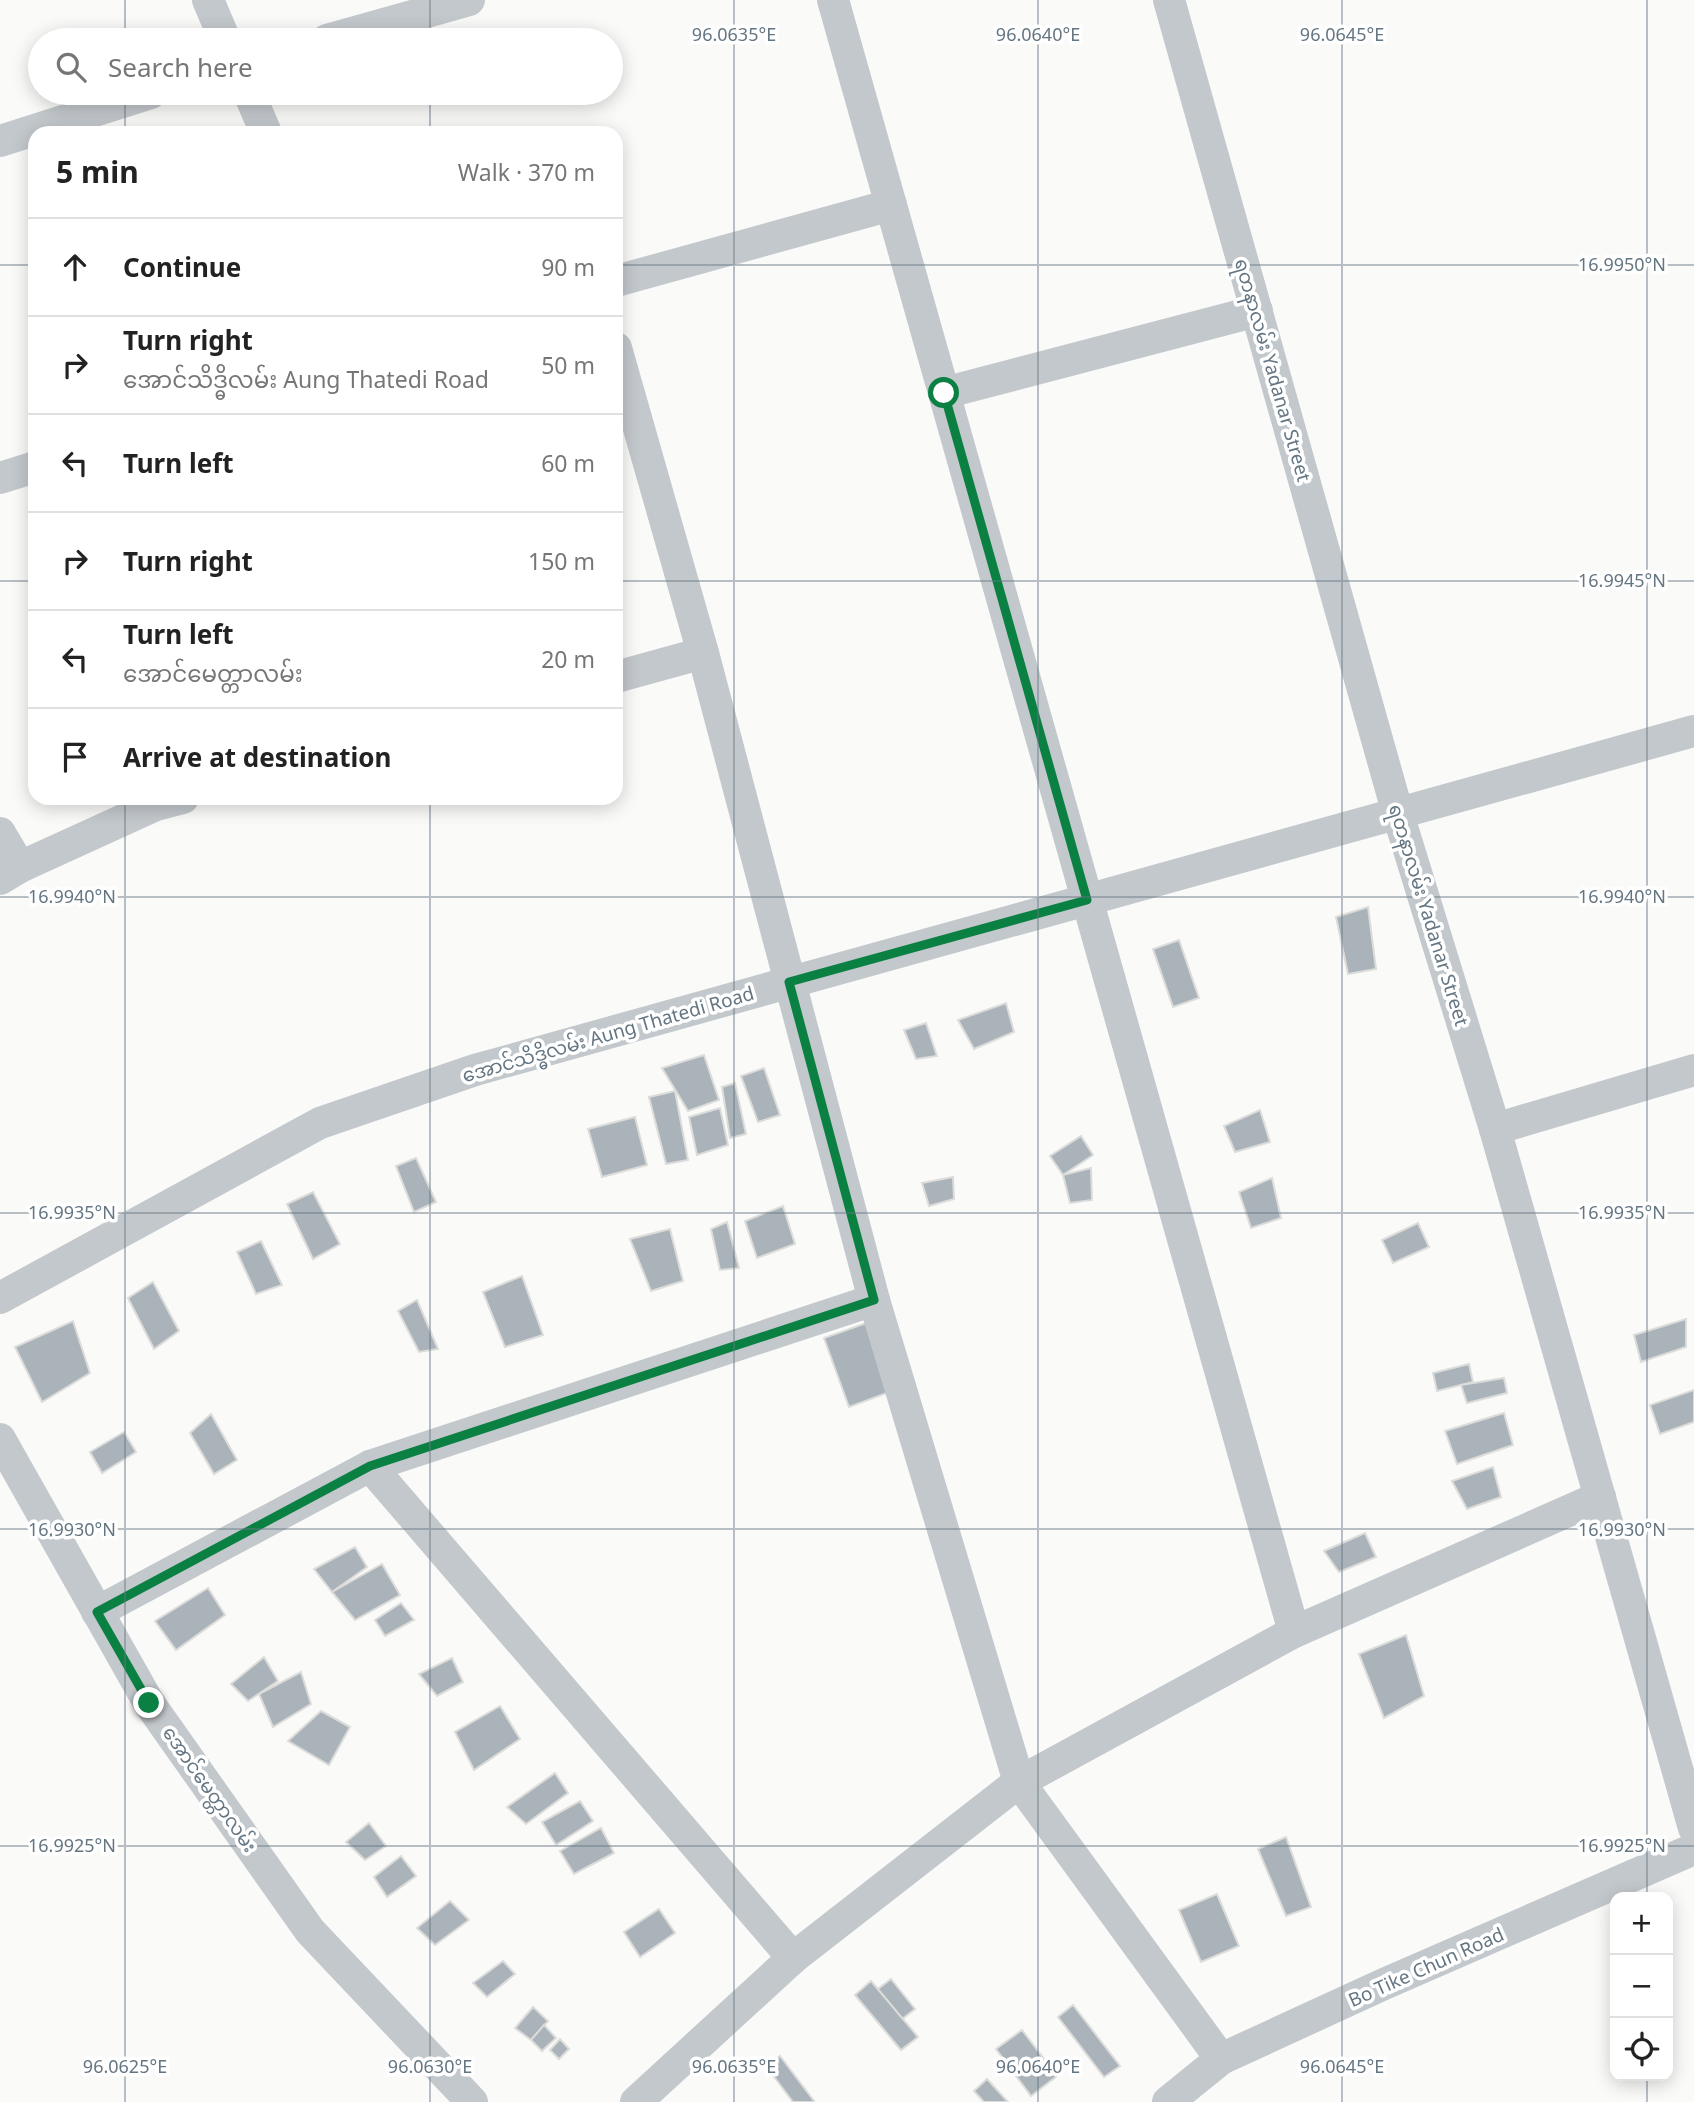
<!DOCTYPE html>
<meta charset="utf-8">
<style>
:root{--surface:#fff;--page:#f6f6f6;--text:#222;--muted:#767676;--line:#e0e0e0}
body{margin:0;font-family:"Noto Sans","Noto Sans Myanmar",sans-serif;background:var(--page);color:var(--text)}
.controls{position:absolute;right:21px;bottom:21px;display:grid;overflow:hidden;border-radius:14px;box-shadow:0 4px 18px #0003}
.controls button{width:63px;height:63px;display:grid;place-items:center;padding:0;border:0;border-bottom:2px solid var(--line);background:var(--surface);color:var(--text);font:35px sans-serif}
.stop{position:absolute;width:21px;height:21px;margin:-16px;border:5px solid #0b8043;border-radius:50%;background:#fff}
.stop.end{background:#0b8043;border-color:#fff;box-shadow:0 2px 7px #0008}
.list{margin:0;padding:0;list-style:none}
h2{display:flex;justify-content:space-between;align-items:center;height:91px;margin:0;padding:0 28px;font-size:30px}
h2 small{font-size:23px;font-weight:400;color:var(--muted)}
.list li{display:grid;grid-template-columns:46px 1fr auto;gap:21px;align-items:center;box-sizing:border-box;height:98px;padding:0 28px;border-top:2px solid var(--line)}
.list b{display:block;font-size:26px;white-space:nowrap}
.list p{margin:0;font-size:23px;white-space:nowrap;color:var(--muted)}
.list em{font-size:23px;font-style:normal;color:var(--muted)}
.icon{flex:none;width:38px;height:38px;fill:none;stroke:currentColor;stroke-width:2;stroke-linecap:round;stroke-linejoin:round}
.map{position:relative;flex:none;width:1694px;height:2102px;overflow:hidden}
.search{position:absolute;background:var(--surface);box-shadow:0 4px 18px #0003;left:28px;top:28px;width:595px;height:77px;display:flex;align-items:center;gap:18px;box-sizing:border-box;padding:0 24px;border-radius:38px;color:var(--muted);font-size:26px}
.panel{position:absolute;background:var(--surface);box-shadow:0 4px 18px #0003;left:28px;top:126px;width:595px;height:679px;border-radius:21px}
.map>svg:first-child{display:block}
.building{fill:#aab3b9;stroke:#dcdcda;stroke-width:2}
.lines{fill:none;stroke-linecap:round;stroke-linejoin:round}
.minor{stroke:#c3c8cc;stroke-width:32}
.route{stroke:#0b8043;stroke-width:9}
.ticks{fill:none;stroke:#657683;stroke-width:2;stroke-opacity:0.45}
.labels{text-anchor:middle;stroke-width:7;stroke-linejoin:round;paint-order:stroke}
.street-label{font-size:19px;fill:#657683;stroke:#fff}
.ticks-label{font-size:18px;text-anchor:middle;fill:#657683;stroke:#fff;stroke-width:7;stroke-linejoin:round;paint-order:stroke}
</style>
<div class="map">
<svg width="1694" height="2102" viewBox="0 0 1694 2102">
<rect width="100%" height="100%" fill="#fafaf8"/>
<g class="building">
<polygon points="1368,907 1376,969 1348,974 1336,917"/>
<polygon points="1179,940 1199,998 1173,1007 1153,949"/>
<polygon points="1006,1003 1014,1032 974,1049 958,1020"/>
<polygon points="926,1023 937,1056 916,1059 904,1030"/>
<polygon points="704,1055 719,1100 688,1111 662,1068"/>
<polygon points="764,1068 780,1115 758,1122 741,1076"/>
<polygon points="735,1083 746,1134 730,1138 722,1087"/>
<polygon points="675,1091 688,1160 666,1164 649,1097"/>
<polygon points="720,1108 728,1145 697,1155 689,1117"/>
<polygon points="1260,1110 1270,1142 1235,1152 1224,1126"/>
<polygon points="635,1117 647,1165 602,1177 588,1129"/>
<polygon points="1081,1136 1093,1155 1063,1175 1050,1156"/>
<polygon points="416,1158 436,1202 414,1212 396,1166"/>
<polygon points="1091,1168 1092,1200 1070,1203 1063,1175"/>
<polygon points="953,1177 954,1199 929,1206 922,1183"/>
<polygon points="1272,1178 1281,1218 1251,1228 1239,1192"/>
<polygon points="313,1192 340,1244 313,1259 287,1204"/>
<polygon points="783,1206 795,1244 757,1258 745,1221"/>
<polygon points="727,1222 739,1268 720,1270 711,1229"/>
<polygon points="1418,1223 1429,1247 1393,1263 1382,1240"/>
<polygon points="670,1229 683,1281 651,1291 630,1239"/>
<polygon points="261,1241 282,1285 256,1294 237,1252"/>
<polygon points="522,1276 543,1335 505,1347 483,1292"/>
<polygon points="153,1282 179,1331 154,1349 128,1298"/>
<polygon points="417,1300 438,1349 419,1352 398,1311"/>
<polygon points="1686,1319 1686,1347 1641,1362 1634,1335"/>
<polygon points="73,1321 90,1373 42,1402 15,1347"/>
<polygon points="869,1322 895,1390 849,1407 824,1338"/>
<polygon points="1469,1364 1473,1382 1437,1391 1433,1373"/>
<polygon points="1504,1378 1507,1393 1467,1403 1461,1385"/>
<polygon points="1694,1390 1694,1422 1660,1434 1650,1405"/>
<polygon points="1504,1413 1513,1445 1457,1464 1445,1431"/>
<polygon points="211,1414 237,1460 214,1474 190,1433"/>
<polygon points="124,1432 136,1452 102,1473 90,1452"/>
<polygon points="1493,1467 1501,1497 1467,1509 1452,1481"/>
<polygon points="1365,1533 1376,1557 1339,1572 1324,1551"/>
<polygon points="355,1547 367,1567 332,1592 314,1569"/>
<polygon points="382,1564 400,1595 355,1620 332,1592"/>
<polygon points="208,1588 225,1615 176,1650 155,1621"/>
<polygon points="401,1603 414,1620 385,1636 375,1620"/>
<polygon points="1406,1635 1424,1696 1384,1718 1359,1654"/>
<polygon points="264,1657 278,1681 248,1701 231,1684"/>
<polygon points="452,1658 463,1682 437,1696 419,1674"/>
<polygon points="301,1672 311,1704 273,1727 259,1694"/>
<polygon points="500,1706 520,1739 474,1770 455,1732"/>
<polygon points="321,1711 350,1727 329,1765 288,1741"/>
<polygon points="555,1773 568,1793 526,1824 507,1807"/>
<polygon points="580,1801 593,1821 556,1845 542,1822"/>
<polygon points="369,1823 386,1846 365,1860 346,1842"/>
<polygon points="601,1828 614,1853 574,1874 560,1851"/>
<polygon points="1286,1837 1311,1907 1286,1916 1258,1849"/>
<polygon points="401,1856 416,1876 387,1897 374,1877"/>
<polygon points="1217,1894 1239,1946 1201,1962 1179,1910"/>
<polygon points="450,1901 469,1920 435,1945 417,1928"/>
<polygon points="659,1909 675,1933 640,1957 624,1932"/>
<polygon points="503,1961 515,1974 487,1997 473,1983"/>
<polygon points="891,1979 915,2009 902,2019 878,1989"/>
<polygon points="871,1981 918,2037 901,2050 855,1995"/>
<polygon points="1073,2005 1120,2066 1104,2077 1058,2017"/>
<polygon points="533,2007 548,2021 531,2040 515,2028"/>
<polygon points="544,2025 556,2038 542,2051 531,2040"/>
<polygon points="1022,2030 1057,2076 1031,2096 996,2049"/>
<polygon points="560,2039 569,2049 559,2059 550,2050"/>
<polygon points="780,2056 814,2101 813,2102 793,2102 766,2066"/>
<polygon points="987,2079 1008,2102 984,2102 974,2091"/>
</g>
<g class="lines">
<g class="minor">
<polyline points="208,0 225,40"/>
<polyline points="833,0 1294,1632"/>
<polyline points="1169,0 1398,814 1495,1129 1694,1828"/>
<polyline points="327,40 469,0"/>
<polyline points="249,93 266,133"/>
<polyline points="0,141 151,93"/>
<polyline points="616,281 891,205"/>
<polyline points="616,348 703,653 874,1300 1019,1782 1221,2059"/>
<polyline points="944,393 1257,311"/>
<polyline points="0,478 35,467"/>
<polyline points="616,677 703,653"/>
<polyline points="0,833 20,867"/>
<polyline points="0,879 20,867 156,805 183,798"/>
<polyline points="1495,1129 1694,1070"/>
<polyline points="0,1298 320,1123 475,1070 1694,731"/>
<polyline points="0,1439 149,1703 310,1931 472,2102"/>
<polyline points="370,1466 793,1958"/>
<polyline points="97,1612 370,1466 874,1300"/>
<polyline points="636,2102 793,1958 1019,1782 1294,1632 1600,1497"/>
<polyline points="1168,2102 1221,2059 1384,1984 1694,1849"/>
</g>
</g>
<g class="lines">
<polyline class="route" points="149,1703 97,1612 370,1466 874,1300 789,982 1087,900 944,393"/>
</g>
<path class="ticks" d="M125,0V40M430,0V40M734,0V2102M1038,0V2102M1342,0V2102M1647,0V1897M125,93V133M430,93V133M0,265H35M616,265H1694M0,581H35M616,581H1694M125,798V2102M430,798V2102M0,897H1694M0,1213H1694M0,1529H1694M0,1846H1694M1647,2076V2102"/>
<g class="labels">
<g class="street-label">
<text transform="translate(1273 370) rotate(74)" y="7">ရတနာလမ်း Yadanar Street</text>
<text transform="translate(1429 915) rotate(73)" y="7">ရတနာလမ်း Yadanar Street</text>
<text transform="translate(608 1034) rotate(-16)" y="7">အောင်သိဒ္ဓိလမ်း Aung Thatedi Road</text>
<text transform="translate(210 1789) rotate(55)" y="7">အောင်မေတ္တာလမ်း</text>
<text transform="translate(1426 1967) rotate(-24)" y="7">Bo Tike Chun Road</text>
</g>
</g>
<g class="ticks-label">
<text x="734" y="41">96.0635°E</text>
<text x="1038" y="41">96.0640°E</text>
<text x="1342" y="41">96.0645°E</text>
<text x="1622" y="271">16.9950°N</text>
<text x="1622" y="587">16.9945°N</text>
<text x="72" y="903">16.9940°N</text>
<text x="1622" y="903">16.9940°N</text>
<text x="72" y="1219">16.9935°N</text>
<text x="1622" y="1219">16.9935°N</text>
<text x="72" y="1536">16.9930°N</text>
<text x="1622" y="1536">16.9930°N</text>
<text x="72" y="1852">16.9925°N</text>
<text x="1622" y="1852">16.9925°N</text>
<text x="125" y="2073">96.0625°E</text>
<text x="430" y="2073">96.0630°E</text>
<text x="734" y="2073">96.0635°E</text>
<text x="1038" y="2073">96.0640°E</text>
<text x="1342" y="2073">96.0645°E</text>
</g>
</svg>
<div class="controls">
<button>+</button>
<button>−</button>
<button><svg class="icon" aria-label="locate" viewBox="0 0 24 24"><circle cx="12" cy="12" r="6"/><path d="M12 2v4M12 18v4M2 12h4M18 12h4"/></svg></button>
</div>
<div class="stop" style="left:944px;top:393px"></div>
<div class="stop end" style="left:149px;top:1703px"></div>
<div class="search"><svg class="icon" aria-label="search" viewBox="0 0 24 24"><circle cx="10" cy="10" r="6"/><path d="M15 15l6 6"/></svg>Search here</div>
<section class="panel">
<h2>5 min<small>Walk · 370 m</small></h2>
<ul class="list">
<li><svg class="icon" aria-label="ahead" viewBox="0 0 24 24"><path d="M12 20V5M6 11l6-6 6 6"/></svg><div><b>Continue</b></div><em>90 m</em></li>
<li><svg class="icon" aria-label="right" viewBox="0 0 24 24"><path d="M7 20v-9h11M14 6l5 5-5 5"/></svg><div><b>Turn right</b><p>အောင်သိဒ္ဓိလမ်း Aung Thatedi Road</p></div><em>50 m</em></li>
<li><svg class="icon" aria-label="left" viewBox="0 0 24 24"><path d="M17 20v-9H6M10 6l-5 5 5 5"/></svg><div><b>Turn left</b></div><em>60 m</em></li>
<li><svg class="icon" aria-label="right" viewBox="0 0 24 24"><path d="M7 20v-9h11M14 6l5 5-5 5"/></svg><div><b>Turn right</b></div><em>150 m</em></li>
<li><svg class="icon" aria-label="left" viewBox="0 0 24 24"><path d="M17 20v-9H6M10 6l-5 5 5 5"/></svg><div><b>Turn left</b><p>အောင်မေတ္တာလမ်း</p></div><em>20 m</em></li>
<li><svg class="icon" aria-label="arrive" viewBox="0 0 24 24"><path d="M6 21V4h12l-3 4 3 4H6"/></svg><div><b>Arrive at destination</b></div></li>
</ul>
</section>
</div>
